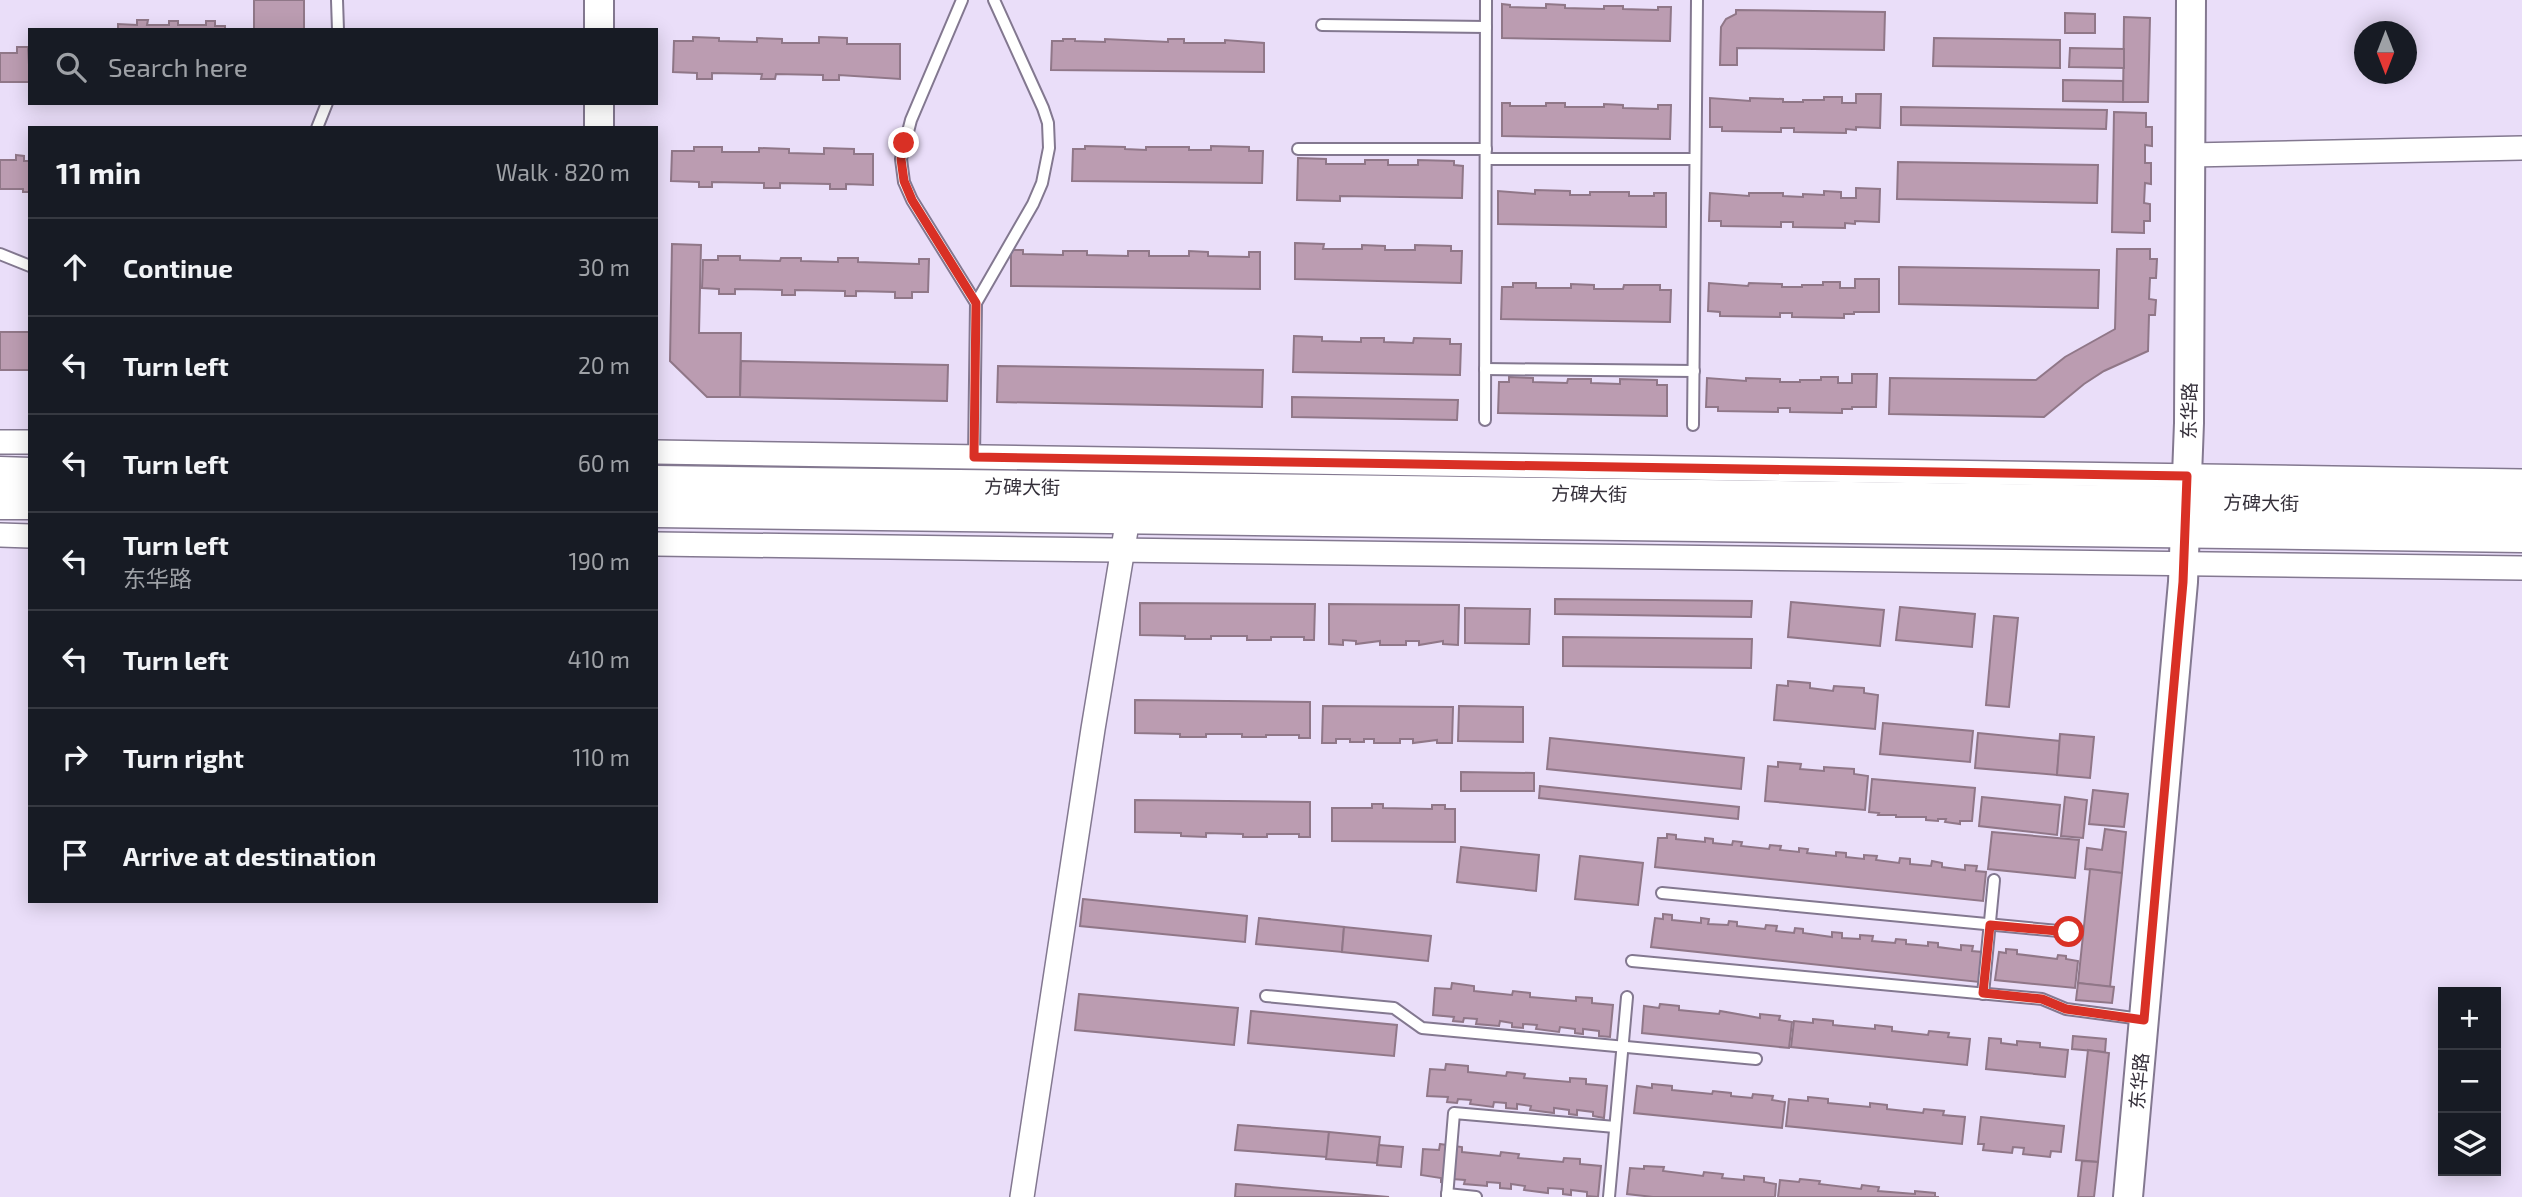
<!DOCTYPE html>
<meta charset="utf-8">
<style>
:root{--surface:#171b24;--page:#242831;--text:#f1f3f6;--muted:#9ea1a6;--line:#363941}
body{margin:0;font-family:"Exo 2","Noto Sans SC",sans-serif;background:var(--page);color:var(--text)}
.controls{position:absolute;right:21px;bottom:21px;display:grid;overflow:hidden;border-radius:0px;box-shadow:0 4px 18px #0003}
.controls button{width:63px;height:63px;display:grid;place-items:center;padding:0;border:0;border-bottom:2px solid var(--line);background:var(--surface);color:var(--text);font:35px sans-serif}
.compass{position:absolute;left:2354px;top:21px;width:63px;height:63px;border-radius:50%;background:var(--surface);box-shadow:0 4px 18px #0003;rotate:180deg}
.stop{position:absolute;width:21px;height:21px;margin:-16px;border:5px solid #d93025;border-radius:50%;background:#fff}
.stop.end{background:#d93025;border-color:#fff;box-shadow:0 2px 7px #0008}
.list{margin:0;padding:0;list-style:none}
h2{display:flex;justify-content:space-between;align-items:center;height:91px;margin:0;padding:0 28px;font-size:30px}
h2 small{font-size:23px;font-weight:400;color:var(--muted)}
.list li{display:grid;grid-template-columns:46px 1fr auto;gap:21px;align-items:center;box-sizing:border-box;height:98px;padding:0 28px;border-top:2px solid var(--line)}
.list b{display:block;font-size:26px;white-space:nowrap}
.list p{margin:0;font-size:23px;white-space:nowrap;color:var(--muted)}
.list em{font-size:23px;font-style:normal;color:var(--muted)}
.icon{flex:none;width:38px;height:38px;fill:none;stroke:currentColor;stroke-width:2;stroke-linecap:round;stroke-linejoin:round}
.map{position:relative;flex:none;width:2522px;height:1197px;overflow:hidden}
.search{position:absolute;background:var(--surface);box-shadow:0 4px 18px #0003;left:28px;top:28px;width:630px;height:77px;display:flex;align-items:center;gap:18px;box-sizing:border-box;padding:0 24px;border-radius:0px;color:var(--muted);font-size:26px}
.panel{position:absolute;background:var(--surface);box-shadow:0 4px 18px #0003;left:28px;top:126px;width:630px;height:777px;border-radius:0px}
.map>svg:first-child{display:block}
.building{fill:#bb9cb1;stroke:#907788;stroke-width:2}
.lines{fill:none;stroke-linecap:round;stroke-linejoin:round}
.service-casing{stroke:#837890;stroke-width:14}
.minor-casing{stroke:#837890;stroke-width:26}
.tertiary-casing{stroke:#837890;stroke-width:32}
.secondary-casing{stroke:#837890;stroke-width:35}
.service{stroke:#fff;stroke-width:10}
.minor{stroke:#fff;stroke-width:23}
.tertiary{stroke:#fff;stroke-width:28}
.secondary{stroke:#fff;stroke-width:32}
.route{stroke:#d93025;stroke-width:9}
.labels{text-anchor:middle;stroke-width:7;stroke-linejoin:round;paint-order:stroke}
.street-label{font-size:19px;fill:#35303a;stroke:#fff}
</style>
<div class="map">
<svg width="2522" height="1197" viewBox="0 0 2522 1197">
<rect width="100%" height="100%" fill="#eadef9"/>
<g class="building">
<rect x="254" y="0" width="50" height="30"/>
<polygon points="1502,4 1510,5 1510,7 1546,8 1546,4 1565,5 1565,8 1604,9 1604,6 1623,6 1623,9 1658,10 1658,7 1671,7 1670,41 1502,38"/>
<polygon points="1736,10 1885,12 1884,50 1737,48 1737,65 1720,65 1721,27 1726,19 1736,14"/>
<polygon points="2065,13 2095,14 2095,33 2065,33"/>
<polygon points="2124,17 2150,18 2148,102 2123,102"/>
<polygon points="137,20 148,20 147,25 169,25 169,21 178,21 178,25 206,25 206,21 215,21 215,26 225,26 225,30 118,30 118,24 137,25"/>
<polygon points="693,37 719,38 719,41 757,42 757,38 782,39 782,43 819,43 819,37 847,38 847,44 900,44 900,79 839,75 839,80 823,80 823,75 776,74 775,79 761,79 762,74 712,73 712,79 697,79 697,73 673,72 674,41 693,41"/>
<polygon points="1934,38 2060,40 2060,68 1933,66"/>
<polygon points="1063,39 1075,39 1075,41 1105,42 1105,39 1168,42 1168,39 1184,39 1184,43 1225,43 1225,40 1264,43 1264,72 1051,70 1052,41 1063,41"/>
<polygon points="17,47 28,47 30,82 0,82 0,53 17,53"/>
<polygon points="2070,48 2124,49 2124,68 2069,67"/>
<polygon points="2063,80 2123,81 2123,102 2063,101"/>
<polygon points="1856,94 1881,94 1880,128 1856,127 1856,130 1846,129 1846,133 1794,132 1794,128 1781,128 1781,132 1722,131 1722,127 1710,127 1710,98 1750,101 1750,98 1783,99 1783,102 1803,102 1803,100 1824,100 1824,97 1842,97 1842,103 1856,103"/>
<polygon points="1502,103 1510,103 1510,106 1546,106 1546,103 1565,103 1565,107 1604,107 1604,104 1623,105 1623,108 1658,109 1658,105 1671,105 1670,139 1502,136"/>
<polygon points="1901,107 2107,110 2106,129 1901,125"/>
<polygon points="2114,112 2146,113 2146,127 2152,127 2152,146 2145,145 2145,163 2151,163 2151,184 2145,183 2144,203 2150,204 2150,221 2144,221 2144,233 2112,232"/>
<polygon points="1085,146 1125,147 1125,149 1146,150 1146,147 1189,147 1189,150 1211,150 1211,146 1249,147 1249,151 1263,151 1262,183 1072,181 1073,149 1085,149"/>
<polygon points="694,147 722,147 722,152 759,152 759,148 789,149 789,153 824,154 824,148 854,149 854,154 873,154 873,185 846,184 846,189 830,189 830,184 780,183 780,188 764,188 764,183 712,182 712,187 699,187 699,182 671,181 672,151 694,151"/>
<polygon points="16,155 24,156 24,161 30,161 30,192 23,192 23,189 0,189 0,160 16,160"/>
<polygon points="1298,158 1326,159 1326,164 1365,164 1365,160 1388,160 1388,165 1418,165 1418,160 1454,161 1454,165 1463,166 1462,198 1340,196 1340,201 1297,200"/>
<polygon points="1898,162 2098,165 2097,203 1897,199"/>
<polygon points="1856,188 1880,189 1879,222 1855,221 1855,224 1845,223 1845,228 1793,227 1793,222 1781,222 1781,227 1721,226 1721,221 1709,221 1710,193 1749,196 1749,193 1783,193 1783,196 1803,197 1803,194 1824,195 1824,191 1841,192 1841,198 1856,198"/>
<polygon points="1535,190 1570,191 1570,195 1590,195 1590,192 1629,192 1629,196 1654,196 1654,193 1666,193 1666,227 1498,224 1498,191 1535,194"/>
<polygon points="1295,243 1324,244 1323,249 1362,249 1362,245 1385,246 1385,250 1415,250 1415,245 1451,246 1451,251 1462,251 1461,283 1295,279"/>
<polygon points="672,244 701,245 699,333 741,333 740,397 707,397 670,361"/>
<polygon points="2117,249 2150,249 2150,259 2157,259 2156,278 2150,278 2149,299 2156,300 2155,315 2149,315 2148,351 2104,371 2084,384 2044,417 1889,414 1890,378 2036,380 2065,357 2115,329"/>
<polygon points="1011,250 1023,250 1023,254 1063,255 1063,251 1087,251 1087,255 1128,256 1128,251 1149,251 1149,256 1189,256 1189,251 1208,252 1208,256 1249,257 1249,252 1260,252 1260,289 1011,286"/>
<polygon points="718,256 740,256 740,260 780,261 781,258 801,258 801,261 838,262 838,258 858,258 858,262 919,264 919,259 929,259 928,292 912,292 912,298 895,298 895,292 856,291 856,296 845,296 845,291 795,290 795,295 782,295 782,290 735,289 735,294 719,294 719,289 702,288 703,260 718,260"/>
<polygon points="1899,267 2099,270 2098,308 1899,304"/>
<polygon points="1855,279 1879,279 1879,312 1854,312 1854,314 1844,314 1844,318 1792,317 1792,313 1780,313 1780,317 1720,316 1720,312 1708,311 1709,283 1748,286 1749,283 1782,284 1782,287 1802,287 1802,285 1823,285 1823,282 1840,282 1840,288 1855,288"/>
<polygon points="1513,283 1536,283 1536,288 1571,288 1571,284 1594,285 1594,289 1623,289 1624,285 1660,285 1660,290 1671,290 1670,322 1501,319 1502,287 1513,287"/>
<rect x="0" y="332" width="30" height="38"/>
<polygon points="1294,336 1322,337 1322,341 1361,342 1361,338 1384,338 1384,342 1413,343 1414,338 1450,339 1450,344 1461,344 1460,375 1293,372"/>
<polygon points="741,361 948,365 947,401 740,397"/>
<polygon points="998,366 1263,370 1262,407 997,402"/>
<polygon points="1852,374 1877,374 1876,407 1852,407 1852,409 1842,409 1842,413 1790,412 1790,408 1778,408 1778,412 1718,411 1718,407 1706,407 1707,378 1746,381 1746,378 1780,379 1780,382 1800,382 1800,380 1821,380 1821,377 1838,377 1838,383 1852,383"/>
<polygon points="1509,377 1533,378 1533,382 1567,383 1568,379 1591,379 1591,383 1620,384 1620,379 1657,380 1657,385 1667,385 1667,416 1498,413 1499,382 1509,382"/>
<polygon points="1292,397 1458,400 1457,420 1292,417"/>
<polygon points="1555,599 1752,601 1751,617 1555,614"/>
<polygon points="1791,602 1884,610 1880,646 1788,637"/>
<polygon points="1140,603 1315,604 1314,640 1304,640 1304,637 1271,637 1271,640 1247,640 1247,636 1211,636 1211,639 1185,639 1185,636 1140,635"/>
<polygon points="1329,604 1459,605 1458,645 1443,644 1443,641 1419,645 1419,641 1406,641 1406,645 1380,645 1380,641 1356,644 1356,641 1343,640 1343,645 1329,644"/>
<polygon points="1900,607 1975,614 1972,647 1896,640"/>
<polygon points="1465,608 1530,609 1529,644 1465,643"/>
<polygon points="1994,616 2018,618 2009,707 1986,705"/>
<polygon points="1563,637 1752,639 1751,668 1563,666"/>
<polygon points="1788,681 1810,683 1810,688 1833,691 1834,686 1864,688 1864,693 1878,695 1875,729 1774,720 1777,685 1788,686"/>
<polygon points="1135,700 1310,702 1310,738 1299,738 1299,735 1266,735 1266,737 1242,737 1242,734 1206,734 1206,737 1180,737 1180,734 1135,733"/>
<polygon points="1323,706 1453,707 1452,743 1437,743 1437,740 1413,743 1413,739 1400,739 1400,743 1374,743 1374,739 1364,739 1364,742 1350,742 1350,739 1336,739 1336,743 1322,743"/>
<polygon points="1459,706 1523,707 1523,742 1458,741"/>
<polygon points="1883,723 1973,731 1970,762 1880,754"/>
<polygon points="1978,733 2060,741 2057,775 1975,768"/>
<polygon points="2060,734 2094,737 2090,778 2057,775"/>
<polygon points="1550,738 1744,758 1741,789 1547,769"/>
<polygon points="1778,762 1801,764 1800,769 1824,771 1824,767 1854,769 1854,774 1868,776 1865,810 1765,801 1768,766 1778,767"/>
<polygon points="1461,772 1534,773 1534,791 1461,791"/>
<polygon points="1872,779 1975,788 1972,821 1960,821 1960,824 1945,822 1946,819 1938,819 1938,821 1926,820 1926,817 1896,817 1896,815 1878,815 1879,813 1869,812"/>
<polygon points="1540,786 1739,807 1738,819 1539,798"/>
<polygon points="2093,790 2128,794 2124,827 2089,824"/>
<polygon points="1982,797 2060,805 2057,835 1979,826"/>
<polygon points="2065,797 2087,800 2083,838 2061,836"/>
<polygon points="1135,800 1310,802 1310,837 1299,837 1299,834 1267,834 1267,837 1243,837 1243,834 1206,833 1206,837 1181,836 1181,833 1135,832"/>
<polygon points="1372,804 1383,804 1383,808 1432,809 1432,805 1445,805 1445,809 1455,809 1455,842 1332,841 1332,808 1372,808"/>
<polygon points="2105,829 2126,832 2122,873 2085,869 2087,848 2102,850"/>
<polygon points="1992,832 2079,840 2075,878 1988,869"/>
<polygon points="1667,834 1676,835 1676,839 1705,842 1705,838 1713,839 1713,843 1732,845 1733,841 1742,842 1741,846 1769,849 1770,845 1781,846 1780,850 1799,852 1799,848 1808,849 1807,853 1836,856 1836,852 1846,853 1846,857 1864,859 1864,855 1877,856 1876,860 1899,863 1900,858 1910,859 1910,864 1931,866 1932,861 1942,863 1942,867 1965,870 1965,865 1977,866 1976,871 1986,872 1983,901 1655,867 1658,838 1667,838"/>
<polygon points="1461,847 1539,855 1536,891 1457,882"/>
<polygon points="1580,856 1643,863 1638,905 1575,899"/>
<polygon points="2090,869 2122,873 2110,987 2078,983"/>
<polygon points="1083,899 1247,916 1245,942 1080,926"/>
<polygon points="1663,914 1672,915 1672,920 1701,923 1701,918 1709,919 1708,924 1728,925 1729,921 1737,922 1737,926 1765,929 1766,925 1777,926 1776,931 1794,933 1795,928 1803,929 1803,933 1832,937 1832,932 1842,933 1842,938 1860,939 1860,935 1873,936 1872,941 1895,943 1896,939 1906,940 1906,944 1928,946 1928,942 1938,943 1938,947 1961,950 1961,945 1973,946 1972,951 1982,952 1979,982 1651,947 1655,918 1663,919"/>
<polygon points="1259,918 1344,927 1342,952 1256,944"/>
<polygon points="1344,927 1431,936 1428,961 1342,952"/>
<polygon points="2006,949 2017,950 2017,954 2057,959 2058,955 2066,956 2066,959 2078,961 2075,988 1995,980 1999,952 2006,953"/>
<polygon points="1452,983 1474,986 1474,991 1512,995 1513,991 1530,993 1530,997 1576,1001 1576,997 1592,998 1592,1003 1613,1005 1610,1037 1599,1036 1599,1031 1583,1029 1583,1034 1575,1033 1575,1029 1560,1027 1559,1032 1536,1029 1537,1025 1523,1024 1523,1028 1512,1027 1512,1023 1500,1021 1499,1026 1476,1024 1477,1019 1464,1018 1463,1022 1453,1021 1454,1017 1433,1015 1435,988 1451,989"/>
<polygon points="2078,983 2114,987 2112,1003 2076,1000"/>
<polygon points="1079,994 1238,1008 1234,1045 1075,1030"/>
<polygon points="1660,1004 1679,1006 1679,1010 1719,1014 1720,1011 1760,1018 1760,1014 1780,1016 1779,1020 1792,1022 1789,1048 1642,1033 1644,1006 1659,1008"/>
<polygon points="1251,1011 1397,1025 1394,1056 1248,1043"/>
<polygon points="1813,1019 1833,1021 1833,1025 1875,1029 1875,1025 1892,1027 1892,1031 1928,1035 1929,1031 1949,1033 1948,1037 1970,1039 1967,1065 1791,1047 1794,1021 1813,1023"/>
<polygon points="2073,1036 2106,1039 2105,1052 2072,1049"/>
<polygon points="1989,1038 2001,1039 2001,1043 2017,1045 2017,1041 2040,1043 2040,1047 2068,1050 2065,1077 1986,1069"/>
<polygon points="2088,1050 2109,1053 2098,1162 2076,1160"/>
<polygon points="1446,1064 1468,1066 1468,1072 1506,1076 1507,1072 1525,1074 1524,1078 1570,1082 1570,1078 1586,1079 1586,1084 1607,1086 1604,1118 1593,1116 1593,1112 1577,1110 1577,1115 1569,1114 1569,1110 1554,1108 1554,1113 1530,1110 1531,1106 1517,1104 1517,1109 1506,1108 1506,1103 1494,1102 1493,1107 1470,1104 1471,1100 1458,1099 1457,1103 1447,1102 1448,1097 1427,1096 1430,1069 1445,1070"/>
<polygon points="1652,1084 1672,1086 1672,1090 1712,1094 1713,1091 1731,1093 1731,1096 1752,1098 1753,1094 1773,1096 1772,1100 1785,1102 1782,1128 1634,1113 1637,1086 1652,1088"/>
<polygon points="1808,1097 1828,1099 1828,1103 1870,1107 1870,1103 1887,1105 1887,1109 1923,1113 1924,1109 1944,1111 1943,1115 1965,1117 1962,1144 1786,1126 1789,1099 1808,1101"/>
<polygon points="1981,1117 2064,1126 2061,1152 2051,1151 2050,1157 2023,1154 2024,1148 2013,1147 2012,1153 1983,1150 1984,1144 1978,1144"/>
<polygon points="1238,1125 1329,1132 1327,1157 1235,1150"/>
<polygon points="1329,1132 1380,1137 1377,1163 1326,1159"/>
<polygon points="1440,1144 1462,1147 1462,1152 1500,1156 1501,1152 1519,1154 1518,1158 1563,1162 1564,1158 1580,1159 1580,1164 1601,1166 1598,1197 1587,1196 1587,1192 1571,1190 1571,1195 1563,1194 1563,1189 1548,1188 1548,1193 1524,1190 1525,1186 1511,1184 1511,1189 1500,1188 1500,1183 1487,1182 1487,1186 1464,1184 1465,1180 1452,1179 1451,1183 1441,1182 1441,1178 1421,1175 1423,1149 1439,1150"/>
<polygon points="1379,1145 1403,1147 1401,1167 1377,1165"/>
<polygon points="2082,1161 2098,1162 2094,1197 2078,1197"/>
<polygon points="1644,1166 1664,1167 1663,1171 1703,1176 1704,1172 1723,1174 1722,1178 1744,1180 1744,1176 1764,1178 1764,1182 1776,1184 1775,1197 1653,1197 1627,1194 1630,1168 1644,1169"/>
<polygon points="1800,1179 1820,1181 1819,1184 1861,1189 1862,1185 1879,1187 1878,1191 1915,1194 1915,1191 1935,1193 1935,1197 1939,1197 1778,1197 1780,1180 1799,1182"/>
<polygon points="1236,1184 1389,1197 1235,1197"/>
</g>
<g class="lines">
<g class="service-casing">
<g id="service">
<polyline points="337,0 338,30"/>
<polyline points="962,0 911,120 901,159 904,182 912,200 976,303"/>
<polyline points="1322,25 1486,27"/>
<polyline points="317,128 327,103"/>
<polyline points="1298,149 1486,149"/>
<polyline points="1486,159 1695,159"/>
<polyline points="0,254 30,266"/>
<polyline points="1485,369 1694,371"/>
<polyline points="1485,420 1486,0"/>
<polyline points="1693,425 1697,0"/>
<polyline points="974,458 976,303 1033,204 1042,183 1049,148 1048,123 1043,108 994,0"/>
<polyline points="1662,893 2069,932"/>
<polyline points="1632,961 2042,999 2066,1009 2141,1019"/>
<polyline points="1983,994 1994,880"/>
<polyline points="1266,996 1394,1008 1422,1028 1756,1059"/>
<polyline points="1447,1194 1476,1197"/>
<polyline points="1447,1197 1454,1113 1615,1127"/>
<polyline points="1609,1197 1627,997"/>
</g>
</g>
<g class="minor-casing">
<g id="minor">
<polyline points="2190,155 2522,148"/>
<polyline points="0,442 30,442"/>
<polyline points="656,452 2522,481"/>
<polyline points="0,535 30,536"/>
<polyline points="656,544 2522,568"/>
<polyline points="1022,1197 1093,729 1128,518"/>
</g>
</g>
<g class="tertiary-casing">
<g id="tertiary">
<polyline points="599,30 599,0"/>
<polyline points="599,128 599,103"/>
<polyline points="2128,1197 2183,582 2189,423 2191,0"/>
</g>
</g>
<g class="secondary-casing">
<g id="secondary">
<polyline points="0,473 30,474"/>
<polyline points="656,482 2522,507"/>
<polyline points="0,503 30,503"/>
<polyline points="656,511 2522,536"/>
</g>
</g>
<use href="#service" class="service"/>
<use href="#minor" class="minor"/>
<use href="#tertiary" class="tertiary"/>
<use href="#secondary" class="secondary"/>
</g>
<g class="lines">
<polyline class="route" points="904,143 901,159 904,181 912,200 976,303 974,457 2187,476 2183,582 2144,1020 2066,1009 2042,999 1983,993 1990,925 2069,932"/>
</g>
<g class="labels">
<g class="street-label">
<text transform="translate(2189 411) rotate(-89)" y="7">东华路</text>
<text transform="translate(1022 487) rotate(1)" y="7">方碑大街</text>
<text transform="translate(1589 494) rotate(1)" y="7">方碑大街</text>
<text transform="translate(2261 503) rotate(1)" y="7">方碑大街</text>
<text transform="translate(2139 1081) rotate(-85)" y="7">东华路</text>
</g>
</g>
</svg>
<div class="controls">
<button>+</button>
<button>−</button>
<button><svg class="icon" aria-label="layers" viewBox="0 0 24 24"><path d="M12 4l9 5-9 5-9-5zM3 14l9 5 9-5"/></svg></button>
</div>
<svg class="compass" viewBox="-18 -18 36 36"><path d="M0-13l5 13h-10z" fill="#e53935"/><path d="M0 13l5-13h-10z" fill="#9ea1a6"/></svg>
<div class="stop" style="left:2069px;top:932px"></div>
<div class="stop end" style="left:904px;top:143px"></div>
<div class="search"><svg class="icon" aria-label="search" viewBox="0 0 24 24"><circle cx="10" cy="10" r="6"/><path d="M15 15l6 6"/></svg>Search here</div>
<section class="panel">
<h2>11 min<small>Walk · 820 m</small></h2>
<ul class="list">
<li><svg class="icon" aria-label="ahead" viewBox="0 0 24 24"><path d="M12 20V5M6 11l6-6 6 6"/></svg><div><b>Continue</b></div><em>30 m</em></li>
<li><svg class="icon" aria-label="left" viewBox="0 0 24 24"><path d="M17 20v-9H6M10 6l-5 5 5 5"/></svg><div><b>Turn left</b></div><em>20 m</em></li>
<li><svg class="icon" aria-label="left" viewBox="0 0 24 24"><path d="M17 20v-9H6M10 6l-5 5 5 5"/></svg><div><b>Turn left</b></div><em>60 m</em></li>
<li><svg class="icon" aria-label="left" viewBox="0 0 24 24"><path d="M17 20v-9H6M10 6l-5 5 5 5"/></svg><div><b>Turn left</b><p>东华路</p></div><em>190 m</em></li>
<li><svg class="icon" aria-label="left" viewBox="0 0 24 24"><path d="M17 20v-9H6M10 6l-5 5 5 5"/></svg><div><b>Turn left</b></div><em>410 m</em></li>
<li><svg class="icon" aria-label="right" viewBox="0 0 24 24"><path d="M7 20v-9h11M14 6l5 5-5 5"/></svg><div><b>Turn right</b></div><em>110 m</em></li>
<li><svg class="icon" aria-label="arrive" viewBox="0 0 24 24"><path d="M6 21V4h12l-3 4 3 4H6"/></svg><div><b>Arrive at destination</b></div></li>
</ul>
</section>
</div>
